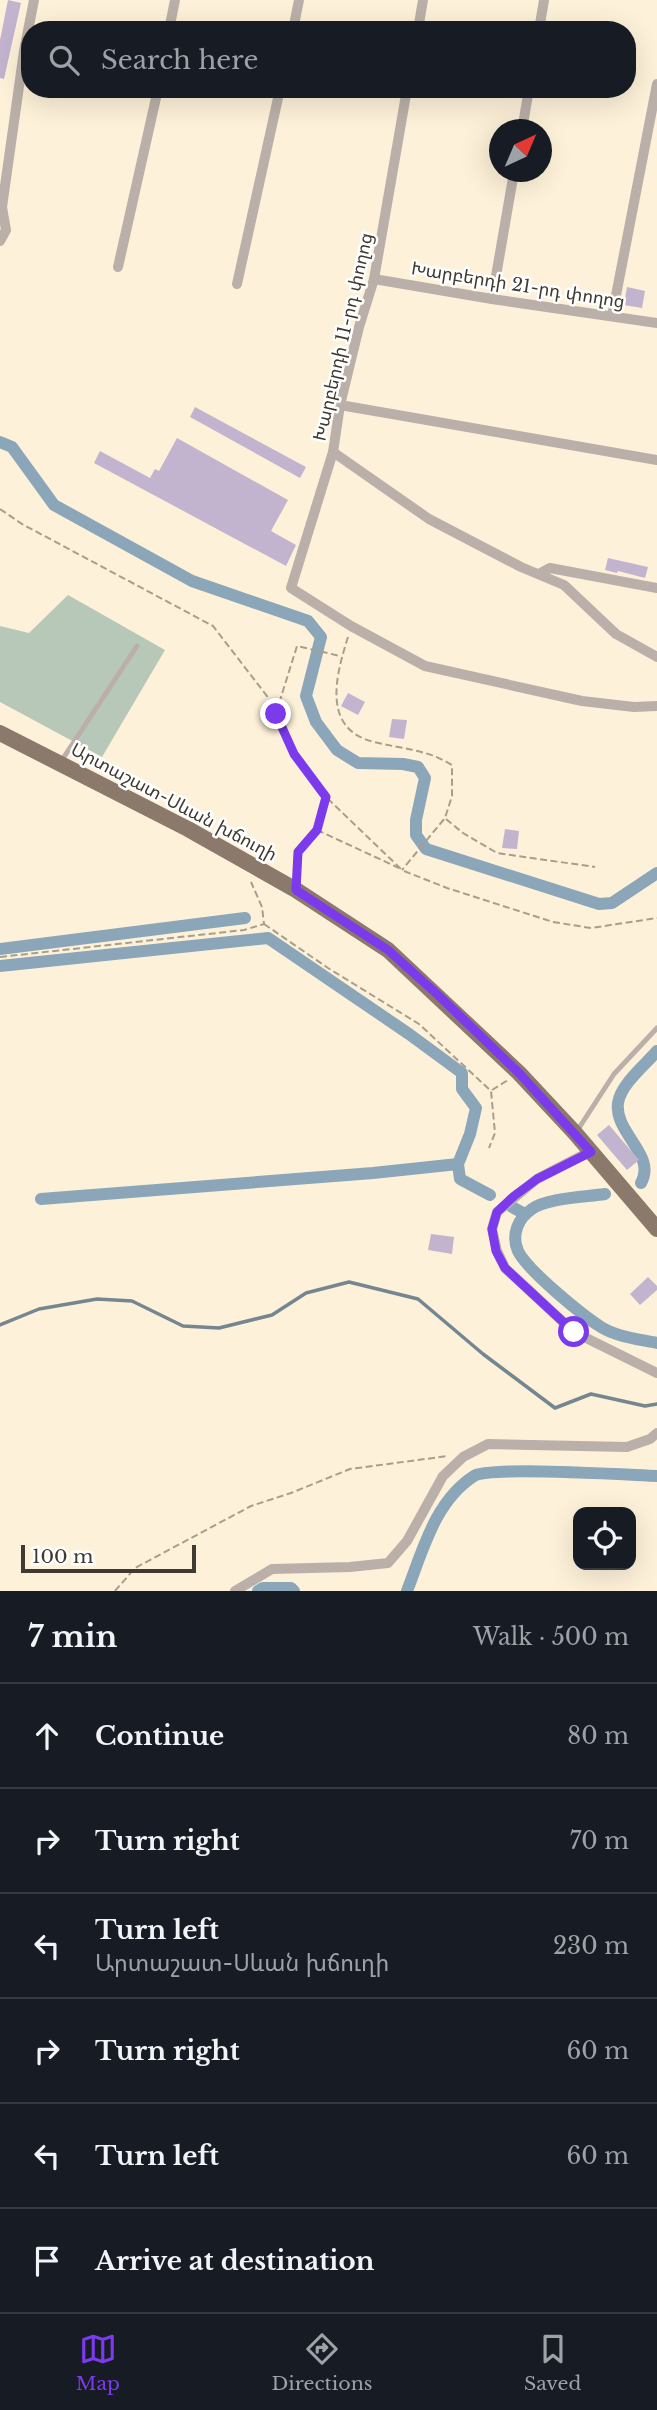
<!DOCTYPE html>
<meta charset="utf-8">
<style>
:root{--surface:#171b24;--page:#242831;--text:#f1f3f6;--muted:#9ea1a6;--line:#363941;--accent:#7c3aed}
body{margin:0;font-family:"Libre Baskerville","Noto Sans Armenian",serif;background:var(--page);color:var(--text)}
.controls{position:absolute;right:21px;bottom:21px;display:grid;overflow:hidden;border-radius:14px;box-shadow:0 7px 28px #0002}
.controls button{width:63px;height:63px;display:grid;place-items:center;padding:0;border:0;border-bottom:2px solid var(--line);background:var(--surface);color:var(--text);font:35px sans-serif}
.compass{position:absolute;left:489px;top:119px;width:63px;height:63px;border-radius:50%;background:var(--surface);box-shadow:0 7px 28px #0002;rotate:44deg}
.scale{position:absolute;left:21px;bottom:18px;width:175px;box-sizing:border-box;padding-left:7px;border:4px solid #403b31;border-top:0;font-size:19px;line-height:24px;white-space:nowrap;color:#403b31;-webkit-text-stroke:5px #fff;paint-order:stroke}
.stop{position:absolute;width:21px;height:21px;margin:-16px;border:5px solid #7c3aed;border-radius:50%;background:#fff}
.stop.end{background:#7c3aed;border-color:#fff;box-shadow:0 2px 7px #0008}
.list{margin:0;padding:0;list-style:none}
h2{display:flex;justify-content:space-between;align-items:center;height:91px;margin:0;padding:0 28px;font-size:30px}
h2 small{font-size:23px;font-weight:400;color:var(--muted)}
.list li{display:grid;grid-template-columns:46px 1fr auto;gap:21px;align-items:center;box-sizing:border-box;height:105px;padding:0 28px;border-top:2px solid var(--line)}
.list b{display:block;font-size:26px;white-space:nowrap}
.list p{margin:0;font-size:23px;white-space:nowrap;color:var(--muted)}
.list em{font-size:23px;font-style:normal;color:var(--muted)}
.icon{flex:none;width:38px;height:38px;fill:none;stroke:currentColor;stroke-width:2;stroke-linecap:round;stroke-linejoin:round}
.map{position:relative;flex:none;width:657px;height:1591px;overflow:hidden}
.search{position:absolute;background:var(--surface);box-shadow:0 7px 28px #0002;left:21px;right:21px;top:21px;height:77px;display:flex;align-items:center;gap:18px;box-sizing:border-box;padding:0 24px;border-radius:28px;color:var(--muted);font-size:26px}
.sheet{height:721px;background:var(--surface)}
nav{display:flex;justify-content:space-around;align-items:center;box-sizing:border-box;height:98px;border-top:2px solid var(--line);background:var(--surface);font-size:19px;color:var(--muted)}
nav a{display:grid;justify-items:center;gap:4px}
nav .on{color:var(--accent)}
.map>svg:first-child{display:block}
.green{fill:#b8c8b8}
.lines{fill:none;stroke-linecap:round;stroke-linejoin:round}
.stream{stroke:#748690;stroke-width:3.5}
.canal{stroke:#8ba6b8;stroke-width:12}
.building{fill:#c2b4cf}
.path{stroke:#a89e8d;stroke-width:2;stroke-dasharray:7 3.5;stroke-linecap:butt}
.service{stroke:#bbb0a9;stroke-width:5}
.minor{stroke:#bbb0a9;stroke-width:10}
.primary{stroke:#8b796c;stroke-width:16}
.route{stroke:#7c3aed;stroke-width:9}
.labels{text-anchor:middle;stroke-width:5;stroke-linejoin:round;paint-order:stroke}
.street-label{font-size:18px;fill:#403b31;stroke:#fff}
</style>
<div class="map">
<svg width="657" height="1591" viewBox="0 0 657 1591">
<rect width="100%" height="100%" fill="#fef1d9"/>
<polygon class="green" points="68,595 165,650 102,757 0,702 0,626 29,633"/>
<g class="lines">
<polyline class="stream" points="0,1325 39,1309 97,1299 132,1301 183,1326 219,1328 272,1315 306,1293 349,1282 418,1299 483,1354 555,1408 591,1394 645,1406 657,1404"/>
<g class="canal">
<polyline points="0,442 12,447 54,505 192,581 308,621 321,637 306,696 316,722 337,750 358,763 403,764 418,767 425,778 416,820 416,835 426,849 599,904 612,903 657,873"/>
<polyline points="0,949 245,918"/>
<polyline points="0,966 268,938 409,1034 462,1073 462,1089 476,1108 470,1134 458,1164 460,1179 490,1195"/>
<path d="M641,1183C657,1155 614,1133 618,1103C621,1084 645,1065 657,1051"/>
<path d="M605,1194C585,1197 547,1198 532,1209C518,1218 511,1235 518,1251C527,1270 582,1315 601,1327C617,1337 638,1339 657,1343"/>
<polyline points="41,1199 373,1173 458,1164"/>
<polyline points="512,1207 525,1214"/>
<polyline points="258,1591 263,1588 291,1588 294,1591"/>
<path d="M407,1591C423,1550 435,1501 474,1476C489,1466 629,1475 657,1476"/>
</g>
</g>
<g class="building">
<polygon points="8,0 21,3 4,79 0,78 0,40"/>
<polygon points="627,287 645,291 642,308 624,305"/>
<polygon points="195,407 306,467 300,478 190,417"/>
<polygon points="177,438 288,500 271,531 296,545 286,566 94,463 100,451 150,478 155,469 159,471"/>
<polygon points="608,558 648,567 645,578 618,571 617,573 605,570"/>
<polygon points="348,693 365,702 358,715 341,706"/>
<polygon points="392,719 407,720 404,739 389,737"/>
<polygon points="505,829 519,831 517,849 502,848"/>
<polygon points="609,1125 639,1160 627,1170 597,1135"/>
<polygon points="431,1234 454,1237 452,1254 428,1250"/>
<polygon points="648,1277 657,1286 657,1290 640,1305 630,1294"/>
</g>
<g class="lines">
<g class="path">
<polyline points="0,509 22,524 213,626 270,700 294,754 326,797 402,870"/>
<path d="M348,637C336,675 321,729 374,742C402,749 426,749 452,765V796L445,818L402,870"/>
<polyline points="276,713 297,646 340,656"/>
<polyline points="446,819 463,833 497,853 595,867"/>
<polyline points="317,830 399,868"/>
<polyline points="404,871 447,888 553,922 591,928 657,918"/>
<polyline points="297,875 298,852 317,830 326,798"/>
<polyline points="264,924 328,968 419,1024 491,1091 495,1133 489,1148"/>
<polyline points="0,957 244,930 264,924 262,907 251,882"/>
<polyline points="492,1090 508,1080"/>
<polyline points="115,1591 135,1568 251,1506 291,1493 350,1469 448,1456"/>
</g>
<g class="service">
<polyline points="60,763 137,646"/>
<polyline points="577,1131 614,1074 657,1028"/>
</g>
<g class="minor">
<polyline points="169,30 175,0"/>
<polyline points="293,30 299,0"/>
<polyline points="418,30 423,0"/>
<polyline points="539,30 544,0"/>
<polyline points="407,89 374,279 359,327 340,405 333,452 291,588 351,626 425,666 582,701 634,707 657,706"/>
<polyline points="522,130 529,89"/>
<polyline points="0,241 6,230 2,207 24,51 34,0"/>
<polyline points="118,267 158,89"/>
<polyline points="374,279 492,299 657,323"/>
<polyline points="237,284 280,89"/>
<polyline points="492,299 514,172"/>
<polyline points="612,316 657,84"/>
<polyline points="340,405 657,460"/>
<polyline points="333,452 429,519 521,567 564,585 616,634 657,657"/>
<polyline points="539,574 550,568 657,588"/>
<polyline points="591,1151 537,1179 497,1212 492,1229 497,1251 505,1268 574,1332 657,1373"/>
<polyline points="235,1591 272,1569 350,1567 388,1563 407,1541 443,1476 463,1457 488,1444 627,1447 650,1439 657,1433"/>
</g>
<polyline class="primary" points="0,733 188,829 296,890 388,950 519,1073 575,1133 657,1229"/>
</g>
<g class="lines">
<polyline class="route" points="276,714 294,754 326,797 317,830 298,852 296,890 388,950 438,995 519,1073 591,1152 537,1179 514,1196 497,1212 492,1229 496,1251 505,1268 574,1332"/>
</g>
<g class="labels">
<g class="street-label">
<text transform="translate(518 285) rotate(9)" y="6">Խարբերդի 21-րդ փողոց</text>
<text transform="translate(343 337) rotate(-77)" y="6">Խարբերդի 11-րդ փողոց</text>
<text transform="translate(174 802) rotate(28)" y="6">Արտաշատ-Սևան խճուղի</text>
</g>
</g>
</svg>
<div class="controls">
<button><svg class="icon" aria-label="locate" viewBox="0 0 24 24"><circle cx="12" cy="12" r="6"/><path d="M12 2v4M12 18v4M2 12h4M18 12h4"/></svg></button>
</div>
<svg class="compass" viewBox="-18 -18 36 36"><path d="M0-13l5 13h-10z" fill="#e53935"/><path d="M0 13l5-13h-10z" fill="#9ea1a6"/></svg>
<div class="scale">100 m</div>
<div class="stop" style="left:574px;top:1332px"></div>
<div class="stop end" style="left:276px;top:714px"></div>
<div class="search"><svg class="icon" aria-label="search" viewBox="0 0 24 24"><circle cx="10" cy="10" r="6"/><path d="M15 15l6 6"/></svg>Search here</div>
</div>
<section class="sheet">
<h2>7 min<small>Walk · 500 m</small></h2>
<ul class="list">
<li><svg class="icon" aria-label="ahead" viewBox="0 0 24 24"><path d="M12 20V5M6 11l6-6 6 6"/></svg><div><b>Continue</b></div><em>80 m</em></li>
<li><svg class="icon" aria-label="right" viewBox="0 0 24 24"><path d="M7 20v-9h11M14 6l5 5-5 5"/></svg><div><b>Turn right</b></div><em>70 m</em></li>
<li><svg class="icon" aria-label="left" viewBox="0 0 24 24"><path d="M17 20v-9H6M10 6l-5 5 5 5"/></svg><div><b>Turn left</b><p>Արտաշատ-Սևան խճուղի</p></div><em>230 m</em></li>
<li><svg class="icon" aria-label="right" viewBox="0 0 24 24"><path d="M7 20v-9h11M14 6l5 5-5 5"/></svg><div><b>Turn right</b></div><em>60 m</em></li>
<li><svg class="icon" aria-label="left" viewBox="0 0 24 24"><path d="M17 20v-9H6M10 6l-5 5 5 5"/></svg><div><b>Turn left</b></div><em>60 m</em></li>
<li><svg class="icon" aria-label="arrive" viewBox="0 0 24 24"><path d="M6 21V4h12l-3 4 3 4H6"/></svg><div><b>Arrive at destination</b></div></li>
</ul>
</section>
<nav>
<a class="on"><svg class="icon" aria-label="map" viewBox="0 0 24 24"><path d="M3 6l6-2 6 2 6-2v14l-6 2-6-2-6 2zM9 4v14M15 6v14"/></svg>Map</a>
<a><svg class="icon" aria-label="directions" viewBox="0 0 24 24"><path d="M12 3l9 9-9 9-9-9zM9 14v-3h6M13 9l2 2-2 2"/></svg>Directions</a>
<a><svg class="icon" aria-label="saved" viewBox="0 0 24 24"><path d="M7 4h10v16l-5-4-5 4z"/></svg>Saved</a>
</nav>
